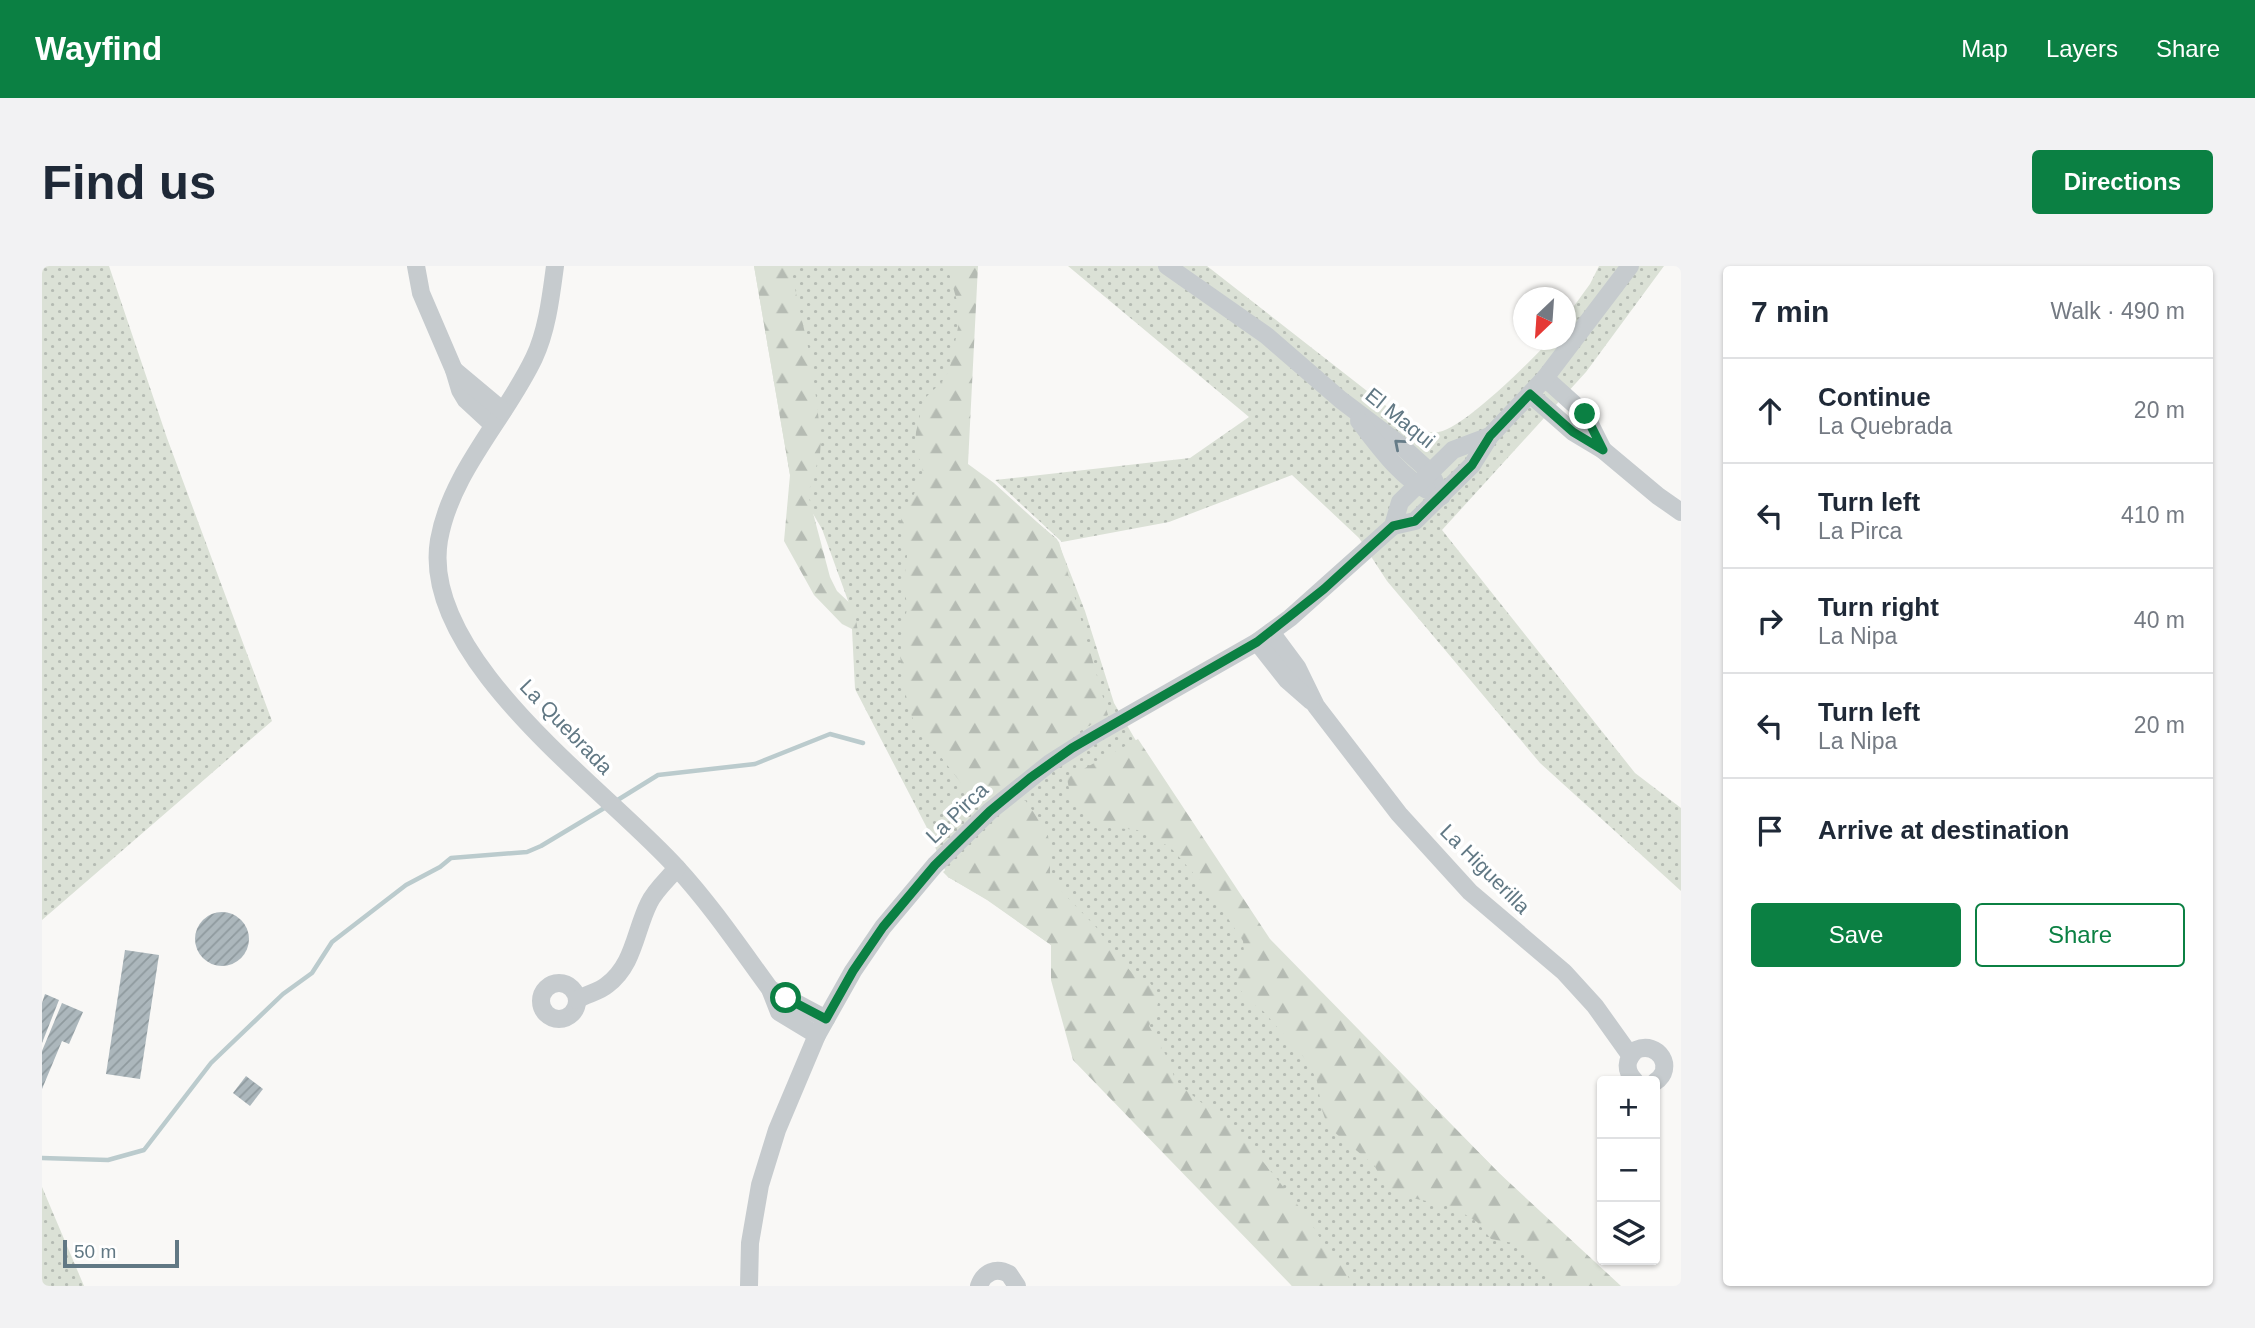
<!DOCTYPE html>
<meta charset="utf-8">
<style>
:root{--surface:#fff;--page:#f2f2f3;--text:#1f2937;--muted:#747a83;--line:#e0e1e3;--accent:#0b8043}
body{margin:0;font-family:Arial,sans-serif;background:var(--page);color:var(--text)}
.controls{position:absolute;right:21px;bottom:21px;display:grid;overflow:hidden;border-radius:7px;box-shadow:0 2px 5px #0004}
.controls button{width:63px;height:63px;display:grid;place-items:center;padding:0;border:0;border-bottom:2px solid var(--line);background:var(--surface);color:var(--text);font:35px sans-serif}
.compass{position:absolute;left:1471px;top:21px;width:63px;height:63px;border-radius:50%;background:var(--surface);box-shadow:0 2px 5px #0004;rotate:205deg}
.scale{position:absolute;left:21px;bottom:18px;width:116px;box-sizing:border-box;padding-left:7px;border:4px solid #617884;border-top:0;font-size:19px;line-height:24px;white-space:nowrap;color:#617884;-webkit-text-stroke:5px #fff;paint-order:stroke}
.stop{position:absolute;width:21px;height:21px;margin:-16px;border:5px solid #0b8043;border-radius:50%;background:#fff}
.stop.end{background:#0b8043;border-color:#fff;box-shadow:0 2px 7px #0008}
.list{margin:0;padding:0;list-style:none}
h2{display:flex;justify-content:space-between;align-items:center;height:91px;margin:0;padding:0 28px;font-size:30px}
h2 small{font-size:23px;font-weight:400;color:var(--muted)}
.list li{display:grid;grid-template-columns:46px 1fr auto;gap:21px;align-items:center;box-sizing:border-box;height:105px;padding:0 28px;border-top:2px solid var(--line)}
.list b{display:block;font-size:26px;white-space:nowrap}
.list p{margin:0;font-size:23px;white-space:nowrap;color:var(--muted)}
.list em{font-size:23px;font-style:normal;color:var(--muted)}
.actions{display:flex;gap:14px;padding:21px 28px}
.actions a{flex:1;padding:16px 0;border:2px solid var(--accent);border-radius:7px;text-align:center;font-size:24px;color:var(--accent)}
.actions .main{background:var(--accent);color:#fff}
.icon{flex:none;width:38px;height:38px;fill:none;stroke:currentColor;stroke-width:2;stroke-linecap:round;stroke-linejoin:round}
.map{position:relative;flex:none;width:1639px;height:1020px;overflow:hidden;border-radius:7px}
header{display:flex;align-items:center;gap:42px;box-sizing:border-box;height:98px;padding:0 35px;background:var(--accent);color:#fff}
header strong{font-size:33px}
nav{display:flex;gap:38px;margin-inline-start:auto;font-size:24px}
.intro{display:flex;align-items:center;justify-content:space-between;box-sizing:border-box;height:168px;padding:0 42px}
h1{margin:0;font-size:49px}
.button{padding:18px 32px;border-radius:7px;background:var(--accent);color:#fff;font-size:24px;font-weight:700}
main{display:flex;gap:42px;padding:0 42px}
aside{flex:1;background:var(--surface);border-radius:7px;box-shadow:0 2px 5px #0004}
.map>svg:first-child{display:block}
.grass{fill:url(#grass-dots)}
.forest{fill:url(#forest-firs)}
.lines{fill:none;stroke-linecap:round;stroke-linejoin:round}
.stream{stroke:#bbcbcd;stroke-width:4.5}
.building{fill:url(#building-hatch)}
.minor{stroke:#c6cbce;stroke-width:18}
.oneway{stroke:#667c88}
.route{stroke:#0b8043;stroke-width:9}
.labels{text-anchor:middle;stroke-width:7;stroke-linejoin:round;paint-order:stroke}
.street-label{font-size:21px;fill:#617884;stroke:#fff}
</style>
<header>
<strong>Wayfind</strong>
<nav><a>Map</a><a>Layers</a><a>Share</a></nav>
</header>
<div class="intro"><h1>Find us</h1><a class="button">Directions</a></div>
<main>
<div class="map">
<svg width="1639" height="1020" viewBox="0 0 1639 1020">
<defs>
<pattern id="grass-dots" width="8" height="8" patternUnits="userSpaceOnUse" patternTransform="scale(1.75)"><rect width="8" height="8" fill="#dbe1d6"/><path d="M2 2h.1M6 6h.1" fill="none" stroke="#b5bbb3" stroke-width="1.8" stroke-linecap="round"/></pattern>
<pattern id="forest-firs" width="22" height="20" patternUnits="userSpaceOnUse" patternTransform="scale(1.75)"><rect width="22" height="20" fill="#dbe1d6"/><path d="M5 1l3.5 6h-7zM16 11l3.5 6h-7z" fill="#b5bbb3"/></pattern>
<pattern id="building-hatch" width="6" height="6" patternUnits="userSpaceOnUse" patternTransform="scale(1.75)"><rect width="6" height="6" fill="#acb7bc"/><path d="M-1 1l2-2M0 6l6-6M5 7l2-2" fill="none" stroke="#8f9a9e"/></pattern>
</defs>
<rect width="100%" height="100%" fill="#f9f8f6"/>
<g class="grass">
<polygon points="0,0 67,0 125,172 230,455 0,654"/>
<polygon points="712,0 934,0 925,198 1015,273 1043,345 1072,437 1093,473 1226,673 1513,964 1574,1020 1250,1020 1009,679 946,634 906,611 884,560 813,423 809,343 780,263 748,209"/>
<path d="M1026,0H1165L1375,164C1381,165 1391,167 1397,166C1422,162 1490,94 1508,74H1524V51L1548,18L1557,0H1622L1544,106L1400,264L1593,507L1639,542V625L1498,497L1345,315L1317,272L1250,209L1127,256L1020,276L953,214L1148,192L1207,151Z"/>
<polygon points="0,921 42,1020 0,1020"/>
</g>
<g class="forest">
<polygon points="712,0 748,0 770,99 779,172 778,188 766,228 788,311 795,325 812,341 816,366 800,358 772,329 742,275 748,209"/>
<path d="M905,0H936L926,198L952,217L1017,276L1066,449C1018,474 979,510 942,547L899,491L878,468L866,442L858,390L865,341L862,315L865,290L857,258L881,210L880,198L873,185L874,166L882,133L903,113L909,97L917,56V42Z"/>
<polygon points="1096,473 1228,673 1457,907 1579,1020 1514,1020 1499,998 1482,983 1471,977 1449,973 1435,956 1416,944 1404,939 1360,930 1344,921 1332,899 1286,861 1280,844 1275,815 1266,796 1221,745 1208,736 1195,720 1196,699 1202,686 1201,675 1169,627 1128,581 1095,564 1056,560 1045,554 1028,528 1025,512"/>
<polygon points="983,534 1002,561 1008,576 1008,609 1022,628 1054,661 1077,692 1091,708 1108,717 1118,730 1114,744 1107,760 1126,793 1134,816 1165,841 1191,858 1266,952 1279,974 1301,1001 1311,1020 1250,1020 1031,794 1009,714 1009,679 945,634 906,611 901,606"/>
</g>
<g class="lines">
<g class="stream">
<polyline points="574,535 616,509 713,498 788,468 821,477"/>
<polyline points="0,892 66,894 102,884 169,797 241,728 270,707 290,676 364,619 398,601 409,592 485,586 499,580 564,541"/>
</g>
</g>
<g class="building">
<circle cx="180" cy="673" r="27"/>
<polygon points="83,684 117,689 98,813 64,808"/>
<polygon points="3,728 17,734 0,777 0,737"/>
<polygon points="20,737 41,746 27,778 20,775 0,823 0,785"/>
<polygon points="204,810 221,823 208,840 191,827"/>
</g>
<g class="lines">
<g class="minor">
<polyline points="374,0 379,27 412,104 418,124 424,134 451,159"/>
<path d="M513,0C509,30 505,65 492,92C463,153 409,206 397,274C377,393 564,523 635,602C669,639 698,682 728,723L737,746L775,769"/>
<polyline points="1125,0 1225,70 1299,134 1356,177 1388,206 1400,230"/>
<polyline points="412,104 461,145"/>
<polyline points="1503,112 1543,148 1561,184"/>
<polyline points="1488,128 1531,166 1561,184 1616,230 1639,246"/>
<path d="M1317,155C1336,179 1358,211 1385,224"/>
<polyline points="1351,260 1373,255 1430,199 1448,170 1503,112 1588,0"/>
<polyline points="1229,366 1255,401 1274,440 1357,548 1428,626 1522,706 1553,740 1588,789"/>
<polyline points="1215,376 1245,414 1269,435"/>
<circle cx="517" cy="735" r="18"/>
<polyline points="728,723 784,753"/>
<path d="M535,734C544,728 557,726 565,719C592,699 593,665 607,637C613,624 626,613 635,602"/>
<path d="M1593,815C1583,805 1583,794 1594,784C1616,774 1634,802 1613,816"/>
<polyline points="707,1020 708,977 718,919 735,864 775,769 811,705 841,661 893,599 948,545 1008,497 1052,469 1215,376 1248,352 1351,260 1358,236 1411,184 1448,170"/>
<path d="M937,1020C942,1006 954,1001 967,1008L975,1020"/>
</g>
</g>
<defs><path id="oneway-chevron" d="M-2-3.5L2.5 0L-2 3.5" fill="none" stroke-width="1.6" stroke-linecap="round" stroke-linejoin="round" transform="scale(1.75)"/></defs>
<use class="oneway" href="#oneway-chevron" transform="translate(1357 178) rotate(-139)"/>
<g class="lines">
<polyline class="route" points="744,732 784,753 811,705 841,661 893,599 948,545 988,512 1030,482 1215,376 1282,323 1351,260 1373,255 1430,199 1448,170 1488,128 1531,166 1561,184 1543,148"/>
</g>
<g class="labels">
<g class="street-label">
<text transform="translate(1358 152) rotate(39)" y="7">El Maqui</text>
<text transform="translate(524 461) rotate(46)" y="7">La Quebrada</text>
<text transform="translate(915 547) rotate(-44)" y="7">La Pirca</text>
<text transform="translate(1443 603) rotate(45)" y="7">La Higuerilla</text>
</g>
</g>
</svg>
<div class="controls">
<button>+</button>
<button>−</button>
<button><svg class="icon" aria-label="layers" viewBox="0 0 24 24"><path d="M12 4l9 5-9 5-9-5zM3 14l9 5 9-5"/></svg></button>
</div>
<svg class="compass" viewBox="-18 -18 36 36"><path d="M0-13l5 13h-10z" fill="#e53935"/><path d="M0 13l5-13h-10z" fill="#747a83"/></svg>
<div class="scale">50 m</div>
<div class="stop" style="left:744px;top:732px"></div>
<div class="stop end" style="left:1543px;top:148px"></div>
</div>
<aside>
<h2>7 min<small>Walk · 490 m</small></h2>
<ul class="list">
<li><svg class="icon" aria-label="ahead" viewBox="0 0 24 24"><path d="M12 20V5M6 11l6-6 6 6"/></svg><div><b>Continue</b><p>La Quebrada</p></div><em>20 m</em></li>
<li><svg class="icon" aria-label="left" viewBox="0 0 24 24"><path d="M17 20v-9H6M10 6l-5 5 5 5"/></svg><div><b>Turn left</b><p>La Pirca</p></div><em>410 m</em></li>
<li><svg class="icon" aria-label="right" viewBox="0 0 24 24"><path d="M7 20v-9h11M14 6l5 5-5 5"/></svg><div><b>Turn right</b><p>La Nipa</p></div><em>40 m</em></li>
<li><svg class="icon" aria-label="left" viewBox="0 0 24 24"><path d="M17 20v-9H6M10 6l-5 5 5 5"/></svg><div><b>Turn left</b><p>La Nipa</p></div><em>20 m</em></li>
<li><svg class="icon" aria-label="arrive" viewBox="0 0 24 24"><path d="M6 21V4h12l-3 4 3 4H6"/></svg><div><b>Arrive at destination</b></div></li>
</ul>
<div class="actions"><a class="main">Save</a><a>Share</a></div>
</aside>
</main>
